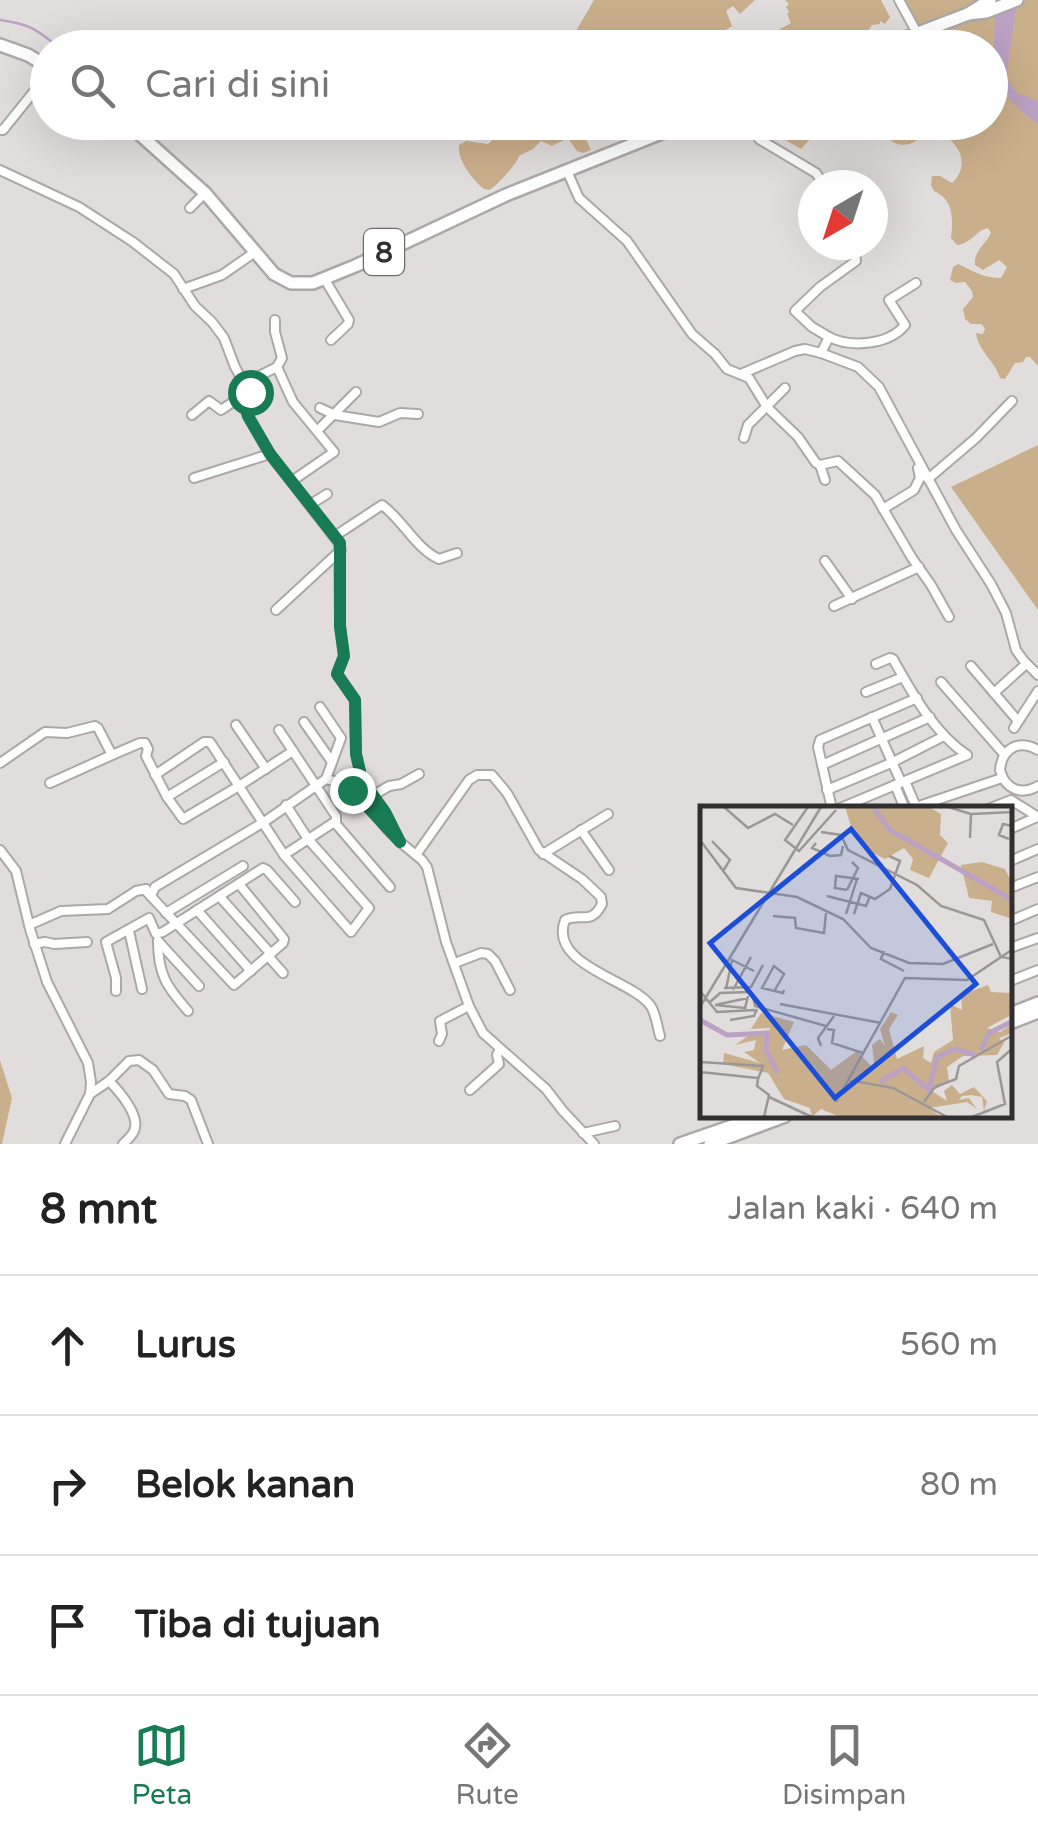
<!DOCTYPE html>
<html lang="id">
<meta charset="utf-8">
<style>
:root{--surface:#fff;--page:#f6f6f6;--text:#222;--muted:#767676;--line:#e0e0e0;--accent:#197b53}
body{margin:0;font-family:"Varela Round",sans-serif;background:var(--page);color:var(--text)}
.compass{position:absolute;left:798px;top:170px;width:90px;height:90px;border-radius:50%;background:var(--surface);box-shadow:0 10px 40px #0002;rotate:219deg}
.stop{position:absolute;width:30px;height:30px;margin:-22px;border:8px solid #197b53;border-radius:50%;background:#fff}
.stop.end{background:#197b53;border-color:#fff;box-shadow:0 2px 10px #0008}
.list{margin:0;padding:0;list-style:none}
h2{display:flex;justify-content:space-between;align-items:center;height:130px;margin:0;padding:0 40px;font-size:42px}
h2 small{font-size:32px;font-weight:400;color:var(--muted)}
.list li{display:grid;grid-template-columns:65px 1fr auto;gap:30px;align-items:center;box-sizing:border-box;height:140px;padding:0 40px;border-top:2px solid var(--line)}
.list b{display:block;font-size:38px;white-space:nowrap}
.list em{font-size:32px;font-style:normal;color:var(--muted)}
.icon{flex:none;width:55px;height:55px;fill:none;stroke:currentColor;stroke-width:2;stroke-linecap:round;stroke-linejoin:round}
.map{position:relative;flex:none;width:1038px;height:1144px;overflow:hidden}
.search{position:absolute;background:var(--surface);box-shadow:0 10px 40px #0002;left:30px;right:30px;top:30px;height:110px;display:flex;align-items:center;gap:25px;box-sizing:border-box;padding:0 35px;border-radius:55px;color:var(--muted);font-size:38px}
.sheet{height:550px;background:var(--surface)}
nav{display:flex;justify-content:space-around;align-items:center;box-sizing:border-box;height:140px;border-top:2px solid var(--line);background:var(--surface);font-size:28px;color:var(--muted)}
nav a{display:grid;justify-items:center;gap:5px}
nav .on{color:var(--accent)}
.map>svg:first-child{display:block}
.green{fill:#caaf8c}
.water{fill:#bba1c3}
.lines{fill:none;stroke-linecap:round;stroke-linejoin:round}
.stream{stroke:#bba1c3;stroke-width:2.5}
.minor-casing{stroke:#ada8a8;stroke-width:12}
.highway-casing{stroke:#ada8a8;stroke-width:16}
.minor{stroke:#fff;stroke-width:8}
.highway{stroke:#fff;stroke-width:11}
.route{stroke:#197b53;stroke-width:12}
.labels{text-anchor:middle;stroke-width:10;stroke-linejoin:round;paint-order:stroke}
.shield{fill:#fff;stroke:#6e6d6d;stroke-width:2.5}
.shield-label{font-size:28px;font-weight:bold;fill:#302e2e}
.inset-river{fill:none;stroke:#bba1c3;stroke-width:5}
.inset-road{fill:none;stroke:#9b9797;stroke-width:2.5}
.view{fill:#1d4ed8;fill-opacity:0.15;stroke:#1d4ed8;stroke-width:5}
.inset-edge{fill:none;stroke:#302e2e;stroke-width:5}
</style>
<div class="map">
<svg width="1038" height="1144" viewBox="0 0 1038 1144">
<rect width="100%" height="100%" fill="#e2dddd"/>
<g class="green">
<polygon points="594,0 755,0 740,14 733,6 726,11 732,26 715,37 721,48 703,47 696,45 692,48 594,47 576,31"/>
<polygon points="785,0 881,0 890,17 885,24 880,21 880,24 872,25 868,31 870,39 867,41 868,45 863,47 763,47 760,40 791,23 787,14 789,12 786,7 789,4"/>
<path d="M902,0H985L937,20L973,14L979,21L991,15L1001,4V94L1010,97L1038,119V366L1030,357H1026L1023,362L1015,363L1005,379L1000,378C995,361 978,351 976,333L983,334L985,328L981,324H971L965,319L963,309L973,297L972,291L965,282L956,283L950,280L953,267L958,264C973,271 983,278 1001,278L1007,267L999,260L983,270L975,265C973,252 986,244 991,233L988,228C976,230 971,244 957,245L951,238C953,218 954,200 934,191L931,185L932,176H940L952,183C973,163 957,138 933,130C910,146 899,154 879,128L855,126L847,123L990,122V48L887,47L897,32L905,38L918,28Z"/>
<path d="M1016,0H1038V105C1029,101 1016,97 1010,88C998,71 1013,21 1016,0Z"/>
<polygon points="756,122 829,123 834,127 831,130 819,129 801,149 770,131 763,137 753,134 752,130"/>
<path d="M510,123H518L521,126L537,123H578L591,150L583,153L577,151L568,138L552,146L541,141L533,149L519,156C517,164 496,187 489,190L484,189C473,180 457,160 459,145L466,141L488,144Z"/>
<polygon points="1038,445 1038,610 951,487"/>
<polygon points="0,1060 12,1098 2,1144 0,1144"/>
</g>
<path class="water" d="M1017,0L1006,77L1017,93L1038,101V124C986,87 993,64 996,5Z"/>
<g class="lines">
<path class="stream" d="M0,20C29,24 37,29 59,48"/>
<g class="minor-casing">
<g id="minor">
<polyline points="899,0 917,33"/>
<polyline points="756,122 759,139 816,173 824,185"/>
<polyline points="0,130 3,130 48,74"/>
<polyline points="0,170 79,207 133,242 174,274 195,306 212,322 224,338 235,367 252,397 248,416 270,454 339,543 340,627 344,656 337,674 355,700 356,754 362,781 385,812 400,842 422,860 427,867 446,942 469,1006 483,1033 546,1089 563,1111 594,1144"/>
<polyline points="567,171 579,198 627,241 692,334 715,354 727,369 749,378 767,407 798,437 816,463 820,465 838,461 875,495 912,558 931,585 949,617"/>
<polyline points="190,208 205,193"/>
<polyline points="324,278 349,320 348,324 331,340"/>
<polyline points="183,289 222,275 255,252"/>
<polyline points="275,320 275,332 282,358 277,367 293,402 334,452 292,481"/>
<polyline points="829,337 812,327 795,311 820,287 856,261 855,254 848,245"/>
<polyline points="821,353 858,367 879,387 956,530 991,584 1006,613 1016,650 1024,661 1038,675"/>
<path d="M741,374L795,351L805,349L821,353L829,337C851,348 889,345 905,325L889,300L916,283"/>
<polyline points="245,383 277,367"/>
<polyline points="320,408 335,415 379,422 400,413 418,414"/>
<polyline points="192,415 209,401 221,410 236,400 248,387"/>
<polyline points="318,430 356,392"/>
<polyline points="744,438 748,425 785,388"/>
<polyline points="820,465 825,480"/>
<polyline points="194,478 270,454"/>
<polyline points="928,479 976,438 1012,401"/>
<polyline points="311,504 327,494"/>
<polyline points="883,509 914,490 920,478 918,468"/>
<path d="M335,536L382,505C403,520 416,549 439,559L457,553"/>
<polyline points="825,561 852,599"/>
<polyline points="834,606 919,567"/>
<polyline points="276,610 341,550"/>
<path d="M876,664L890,658L893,659C912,693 934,733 967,755"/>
<polyline points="971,666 1018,721"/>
<polyline points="941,682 1004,754"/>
<polyline points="866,692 903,677"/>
<polyline points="994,693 1026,664"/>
<polyline points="320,707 341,738 326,779"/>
<polyline points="872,717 901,782"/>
<polyline points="304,722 332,762"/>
<polyline points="236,725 266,769"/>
<polyline points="1014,728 1038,691"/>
<polyline points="279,730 336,816 336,824 390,887"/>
<path d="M1038,750C1019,739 1002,748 1000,770C1005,789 1021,796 1038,786"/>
<polyline points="0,763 45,732 67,733 95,726 98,728 112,755 140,743 145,743 148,749 146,756 167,797 183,819 239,786 293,751"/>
<polyline points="822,765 930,717"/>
<polyline points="155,775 204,742 210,742 284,855 351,932 369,908 308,839 286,805"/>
<polyline points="905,781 917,809"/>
<polyline points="50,783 112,755"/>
<polyline points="895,785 905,809"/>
<polyline points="827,790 891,763 944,736"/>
<polyline points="372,796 389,786 401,784 419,774"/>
<polyline points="167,797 224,762"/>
<polyline points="832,809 818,747 820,740 917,698"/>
<polyline points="838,809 967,755"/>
<polyline points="910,809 1002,778"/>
<polyline points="988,809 1011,800 1038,817"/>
<polyline points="1010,829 1037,817"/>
<polyline points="581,830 609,870"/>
<polyline points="0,850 16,871 30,929 47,982 88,1063 91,1082 90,1094 65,1144"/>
<polyline points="543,854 608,814"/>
<polyline points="284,855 336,821"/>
<path d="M416,855L469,780L477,775H492L507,793L539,850L582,879L601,897L602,904C591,926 581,912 565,920C548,965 630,979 650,1005C656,1013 657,1026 660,1036"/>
<polyline points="1010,861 1038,849"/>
<polyline points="1010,888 1038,877"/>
<polyline points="145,890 234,985 283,943 284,939 239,884"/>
<path d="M151,896L155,887L264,822L326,779C357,785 371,812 392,834"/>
<polyline points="220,897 271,954"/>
<polyline points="197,910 251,971"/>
<polyline points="166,913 243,866"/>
<polyline points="1010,921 1038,909"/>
<polyline points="29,925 61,911 108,909 136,891 146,889"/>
<polyline points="129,931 142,989"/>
<path d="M158,941C158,975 167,987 188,1011"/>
<polyline points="158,941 199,986"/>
<polyline points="34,944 45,942 54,944 87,942"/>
<polyline points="1010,948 1038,938"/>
<polyline points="268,956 283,973"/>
<polyline points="455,963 481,953 488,954 495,961 510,990"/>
<polyline points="1010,981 1038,970"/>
<polyline points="116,991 116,978 106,942 149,918 156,934 163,932 263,868 267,870 295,902"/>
<polyline points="439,1041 442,1034 440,1021 469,1006"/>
<path d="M109,1081C119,1091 141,1116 134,1131C132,1136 127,1140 123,1144"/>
<polyline points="470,1090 499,1064 497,1055 500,1049"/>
<polyline points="90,1094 109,1081 129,1061 139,1060 153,1070 169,1094 185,1096 191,1100 208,1144"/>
<polyline points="583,1133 615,1126"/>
</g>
</g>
<g class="highway-casing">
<g id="highway">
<polyline points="968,14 990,0"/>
<polyline points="0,45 28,55 48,67"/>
<polyline points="879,48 968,14 986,12 1017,0"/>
<polyline points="126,122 205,193 274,274 291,283 313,283 355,266 506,195 689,122"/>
<polyline points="1010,1014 1038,1003"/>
<polyline points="1010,1023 1038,1012"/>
<polyline points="680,1144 761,1116"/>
<polyline points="710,1144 785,1116"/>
</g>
</g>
<use href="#minor" class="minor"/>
<use href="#highway" class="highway"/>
</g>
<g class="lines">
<polyline class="route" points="250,392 252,397 247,413 248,416 270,454 340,543 340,626 344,656 337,674 355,700 356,754 362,780 385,812 400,842 352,790"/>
</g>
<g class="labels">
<rect class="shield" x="364" y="229" width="40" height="46" rx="8"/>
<g class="shield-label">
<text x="384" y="262">8</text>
</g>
</g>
<g transform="translate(700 806)">
<rect width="312" height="312" fill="#e2dddd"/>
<path d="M145,1H229L241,8L240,29L248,37L229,72L210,64L213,53L204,42L185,53L173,47L154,30ZM282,56L305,63L312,77V113L291,106L292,95L269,92L261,59ZM288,179L291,186L312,187V218L309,210L287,222L300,226L312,218V227L299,232L304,237L297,249L263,250L247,261L249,275L232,285L247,295L244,285L252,279L260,288L274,281L287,295L284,305L282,291L271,289L262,290L259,294L269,292L277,303L267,296L229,302L241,311H140L121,303L112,311L110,302L84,293L68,267L23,258L24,247L60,257L44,246L54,244L56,234L35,239L51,228L64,230L68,238L70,222L51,223L61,207L94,216L82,244L106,239L131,264L157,245L175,264L172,239L180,233L185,240L180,223L191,206L198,209L189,223L197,253L224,240L223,252L231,257L234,246L253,234L250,198L262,204L261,189Z" fill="#caaf8c"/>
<path class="inset-river" d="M173,1L190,24L313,94M0,214L27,229L67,227L66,244L78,267M281,244L289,227L313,215M180,276L203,262L229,284L237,251L256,243L275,249"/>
<path class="inset-road" d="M24,1L48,22L75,8L93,19M108,1L85,34L99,45L136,4M248,1L271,8L270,32M271,8L313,6M121,26L141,29L148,44L217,79L241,100L284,114L301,151L313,153M309,33L299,29L303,18L312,20M0,34L36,82L97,91L143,113L171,142L209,157L243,158L293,138M12,35L30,54L23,65M116,37L112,42L130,50L141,49L143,40M147,84L135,82L136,70L159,73M147,84L158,62L152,56M127,90L166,100L170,90M146,108L157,73M154,108L161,87L175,93L190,83L200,55L189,50M73,110L95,112L96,122L124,127L126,107M184,145L181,153L204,165M24,182L51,181L63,159M26,183L32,154L54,165M33,184L51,151M75,184L84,168L74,160L62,182L83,187L84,184M0,185L17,206L55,204M53,190L55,200L126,220M10,196L20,187L49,186M80,198L181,217M15,199L45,202L48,190M15,199L48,192M0,201L121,1M30,214L54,210L57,203M127,223L134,224L132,237L163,247M121,240L118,232L134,210M0,256L63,260L58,273M0,266L58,272L57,280L69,289L64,311M148,274L193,282L247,311M69,291L112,311M136,296L205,172L267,174L313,143M224,296L235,281L256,273L259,260L313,229M272,311L305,298L297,256L313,242"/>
<path class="view" d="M151,23L276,178L135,292L10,137Z"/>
<rect width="312" height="312" class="inset-edge"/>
</g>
</svg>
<svg class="compass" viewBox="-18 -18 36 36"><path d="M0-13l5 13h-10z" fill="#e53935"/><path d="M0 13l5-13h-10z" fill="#767676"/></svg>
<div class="stop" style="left:250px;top:392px"></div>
<div class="stop end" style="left:352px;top:790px"></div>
<div class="search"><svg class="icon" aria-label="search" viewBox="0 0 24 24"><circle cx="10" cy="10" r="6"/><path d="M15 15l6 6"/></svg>Cari di sini</div>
</div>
<section class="sheet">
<h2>8 mnt<small>Jalan kaki · 640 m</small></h2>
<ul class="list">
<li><svg class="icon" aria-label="ahead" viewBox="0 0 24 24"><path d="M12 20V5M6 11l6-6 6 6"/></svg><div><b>Lurus</b></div><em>560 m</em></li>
<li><svg class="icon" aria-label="right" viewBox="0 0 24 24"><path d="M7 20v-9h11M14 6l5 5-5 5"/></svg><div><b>Belok kanan</b></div><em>80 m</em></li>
<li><svg class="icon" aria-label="arrive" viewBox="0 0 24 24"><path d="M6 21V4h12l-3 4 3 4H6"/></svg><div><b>Tiba di tujuan</b></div></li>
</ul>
</section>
<nav>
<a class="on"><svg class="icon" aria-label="map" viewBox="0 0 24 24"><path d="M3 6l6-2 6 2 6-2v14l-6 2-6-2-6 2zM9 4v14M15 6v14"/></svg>Peta</a>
<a><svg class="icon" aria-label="directions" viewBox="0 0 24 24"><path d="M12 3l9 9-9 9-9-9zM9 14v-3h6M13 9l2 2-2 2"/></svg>Rute</a>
<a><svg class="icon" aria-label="saved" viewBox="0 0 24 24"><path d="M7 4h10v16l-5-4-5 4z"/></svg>Disimpan</a>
</nav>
